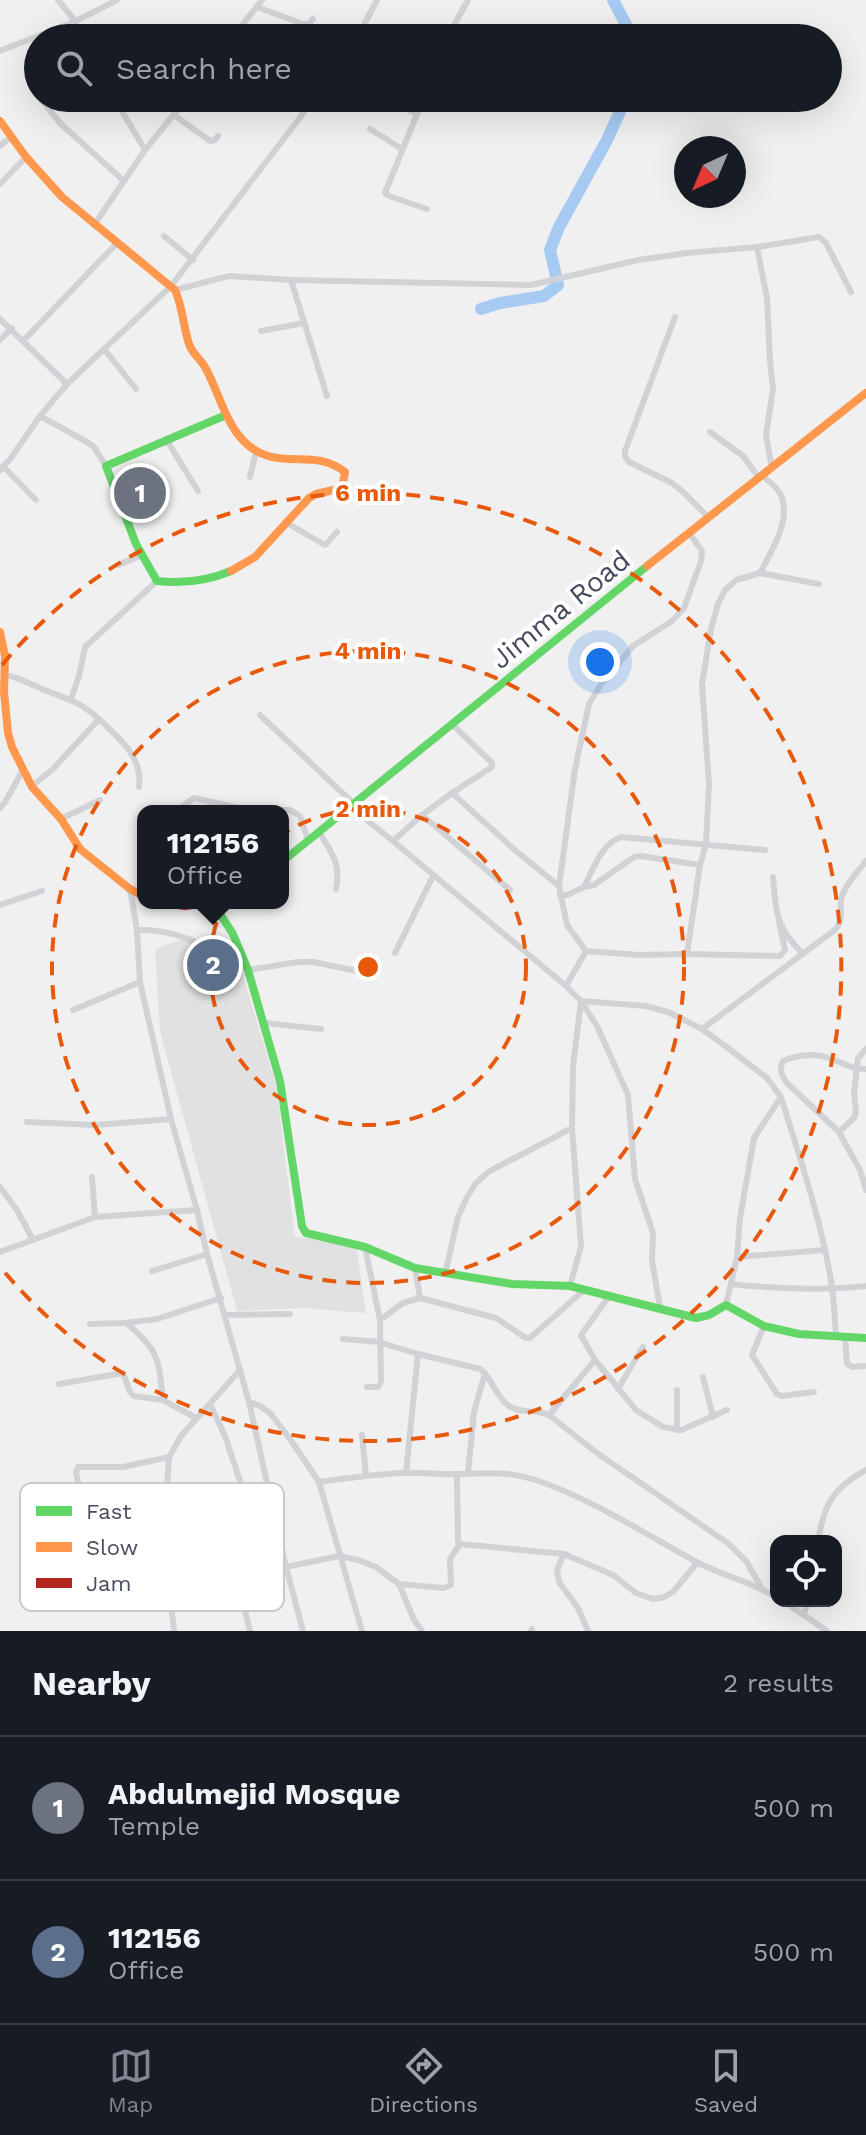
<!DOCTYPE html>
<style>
:root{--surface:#171b24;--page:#20242c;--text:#f1f3f6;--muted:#9ea1a6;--line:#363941;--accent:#828591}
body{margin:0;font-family:"Work Sans",sans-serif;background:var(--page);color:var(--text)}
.controls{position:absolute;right:24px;bottom:24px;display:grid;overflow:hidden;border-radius:16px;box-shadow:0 8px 32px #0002}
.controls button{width:72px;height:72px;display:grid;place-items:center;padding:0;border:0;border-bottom:2px solid var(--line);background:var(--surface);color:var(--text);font:40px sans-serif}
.compass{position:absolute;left:674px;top:136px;width:72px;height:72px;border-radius:50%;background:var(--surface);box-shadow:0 8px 32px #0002;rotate:224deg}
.you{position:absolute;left:600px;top:662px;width:28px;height:28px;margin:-20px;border:6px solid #fff;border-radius:50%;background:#1a73e8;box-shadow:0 0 0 12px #1a73e833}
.badge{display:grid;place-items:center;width:52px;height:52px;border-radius:50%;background:var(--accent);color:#fff;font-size:26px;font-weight:700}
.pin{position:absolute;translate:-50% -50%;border:4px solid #fff;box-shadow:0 2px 8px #0006}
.popup{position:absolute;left:137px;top:805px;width:152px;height:104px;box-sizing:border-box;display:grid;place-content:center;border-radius:16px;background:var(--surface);filter:drop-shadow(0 2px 6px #0005);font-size:26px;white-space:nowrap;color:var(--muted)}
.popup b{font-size:30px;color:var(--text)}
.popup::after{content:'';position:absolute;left:50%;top:100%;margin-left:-16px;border:16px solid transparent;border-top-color:var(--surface)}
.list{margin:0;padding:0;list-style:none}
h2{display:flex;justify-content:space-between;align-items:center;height:104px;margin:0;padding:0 32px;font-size:34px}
h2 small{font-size:26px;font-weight:400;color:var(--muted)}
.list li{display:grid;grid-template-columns:52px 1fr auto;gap:24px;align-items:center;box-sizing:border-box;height:144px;padding:0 32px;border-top:2px solid var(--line)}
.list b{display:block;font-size:30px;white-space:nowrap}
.list p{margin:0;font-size:26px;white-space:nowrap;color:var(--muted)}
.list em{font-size:26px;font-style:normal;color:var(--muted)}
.icon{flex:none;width:44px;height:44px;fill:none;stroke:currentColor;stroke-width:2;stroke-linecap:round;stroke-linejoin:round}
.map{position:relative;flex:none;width:866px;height:1631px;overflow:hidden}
.search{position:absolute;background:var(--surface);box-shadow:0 8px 32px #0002;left:24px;right:24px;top:24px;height:88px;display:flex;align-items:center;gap:20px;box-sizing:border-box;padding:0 28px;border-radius:44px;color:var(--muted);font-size:30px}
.sheet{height:392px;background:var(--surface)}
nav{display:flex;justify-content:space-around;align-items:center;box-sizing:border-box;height:112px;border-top:2px solid var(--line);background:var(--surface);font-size:22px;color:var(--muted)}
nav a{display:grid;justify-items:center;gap:4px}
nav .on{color:var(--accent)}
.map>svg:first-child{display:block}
.education{fill:#e2e1e2}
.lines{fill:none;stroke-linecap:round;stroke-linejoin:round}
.river{stroke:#a6caf1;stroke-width:12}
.street{stroke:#d1d2d6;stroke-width:6}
.fast{stroke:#63d668;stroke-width:8}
.slow{stroke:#ff974d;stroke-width:8}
.jam{stroke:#b3261e;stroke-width:8}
.ring{fill:none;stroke:#e8590c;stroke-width:4;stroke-dasharray:14 10}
.labels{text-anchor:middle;stroke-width:8;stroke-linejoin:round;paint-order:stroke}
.street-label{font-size:28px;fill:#464b5e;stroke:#fff}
.key{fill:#fff;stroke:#c8c9cf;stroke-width:2}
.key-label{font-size:22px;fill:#464b5e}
.centre{fill:#e8590c;stroke:#fff;stroke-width:4}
.ring-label{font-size:24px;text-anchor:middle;font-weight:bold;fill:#e8590c;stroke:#fff;stroke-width:8;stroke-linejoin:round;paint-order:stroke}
</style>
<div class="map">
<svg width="866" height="1631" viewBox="0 0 866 1631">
<rect width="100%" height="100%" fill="#f1f0f0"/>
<polygon class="education" points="191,936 239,963 276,1084 295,1237 356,1245 366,1313 301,1308 237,1311 160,1032 155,949"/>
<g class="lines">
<g class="river">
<polyline points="613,0 633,38"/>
<polyline points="481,309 500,303 544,296 558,285 550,250 559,227 607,140 626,98"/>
</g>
<g class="street">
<polyline points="58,0 72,17 82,38"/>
<polyline points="257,7 303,24 309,24 313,19"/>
<polyline points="132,38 138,32 150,30"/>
<polyline points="232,38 262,0"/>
<polyline points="357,38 377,0"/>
<polyline points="447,38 468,0"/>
<polyline points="0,51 74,22 117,0"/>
<polyline points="40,98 61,124 124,181"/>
<polyline points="114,98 145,150"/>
<polyline points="387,98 417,114 385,193 389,196 427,209"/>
<polyline points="417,114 423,98"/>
<polyline points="174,115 210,141 215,140 218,136"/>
<polyline points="370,129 402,149"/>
<polyline points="0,146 11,137"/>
<polyline points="0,184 26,157"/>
<polyline points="94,225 145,150 187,98"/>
<polyline points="164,236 193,260"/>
<polyline points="757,247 767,298 770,360 773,389 766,435 772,468"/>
<polyline points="291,280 327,396"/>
<polyline points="175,290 229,276 291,280 531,285 638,260 687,253 757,247 819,237 826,243 851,292"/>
<polyline points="675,317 625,451 625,456 629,462 672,483 682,491 708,517"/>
<polyline points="0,319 67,384"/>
<polyline points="261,331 304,323"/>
<polyline points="0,340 12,328"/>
<polyline points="24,340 117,243"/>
<polyline points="105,350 136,389"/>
<polyline points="40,416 87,442 94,447 106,466"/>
<polyline points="710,432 743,456 759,478"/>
<polyline points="166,439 198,491"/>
<polyline points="3,466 36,500"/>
<polyline points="0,470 11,458 40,416 67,384 171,286 315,98"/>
<polyline points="250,477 256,452"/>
<polyline points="287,523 325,545 337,532"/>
<polyline points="118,565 142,555"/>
<polyline points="760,573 819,584"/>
<path d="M5,675C18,677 30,684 42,689C67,699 79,701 99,719L53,769L32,786"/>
<polyline points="71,699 79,676 85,647 157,581"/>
<polyline points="260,715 354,804"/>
<path d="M99,719C119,738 143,757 139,787"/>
<polyline points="452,793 516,851 559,886"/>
<polyline points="183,806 194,798 249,810 290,810 300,816 308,840"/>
<polyline points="350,807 393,841 566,986 581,1001 597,1026 628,1095 635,1179 653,1233 652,1260 660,1308"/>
<polyline points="0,808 5,802 23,770"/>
<polyline points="422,815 510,890"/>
<polyline points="61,819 100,800"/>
<path d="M319,832C332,853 341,863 336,889"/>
<polyline points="393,841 422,815 452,793 492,767 492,763 452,724"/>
<path d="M773,877C776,913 776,928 803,954"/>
<path d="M584,887C593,870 601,844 621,837L765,850"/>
<polyline points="130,889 137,930 140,982 171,1119 197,1210 207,1254 249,1402 286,1567 303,1631"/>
<polyline points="560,895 567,895 584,887 594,885 634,857 641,856 700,865"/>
<polyline points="0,905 42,891"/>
<path d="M137,930C184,929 202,949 244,962"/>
<polyline points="586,951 567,925 559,886 575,769 589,704 601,684 633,646 672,621 684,608 701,561 702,551 689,533"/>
<polyline points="395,953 433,876"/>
<path d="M687,954L700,865L706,844L709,784L702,684L711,629L718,604L725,590L736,580L760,573C772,550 796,513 777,489C773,484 767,480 763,476"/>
<polyline points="248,970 298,962 313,962 357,971"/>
<polyline points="566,986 586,951 639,955 687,954 780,956 785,950 779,922"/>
<polyline points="581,1001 646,1006 668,1012 702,1029 728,1048 767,1078 781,1097 754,1138 740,1218 737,1257 726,1305"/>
<polyline points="73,1010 140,982"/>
<polyline points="264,1023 321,1029"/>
<path d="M702,1029L836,929C845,918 838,908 842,896C846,883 858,872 866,861"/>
<path d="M866,1069C852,1070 842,1062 829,1058C814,1053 798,1055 783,1061C779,1070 781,1074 786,1082L839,1132L860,1170L866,1190"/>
<path d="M781,1097C800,1159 822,1222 832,1287C834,1303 835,1320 836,1336"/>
<polyline points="27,1122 95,1125 171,1119"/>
<polyline points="839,1132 854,1118 856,1112 854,1094 858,1058 866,1049"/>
<polyline points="92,1177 95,1217"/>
<polyline points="0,1187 17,1210 33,1240"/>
<polyline points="365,1247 380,1320 381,1382 378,1387 367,1387"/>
<polyline points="0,1252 95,1217 197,1210"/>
<polyline points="737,1257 825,1250"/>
<polyline points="415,1268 420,1298"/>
<polyline points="152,1271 207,1254"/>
<polyline points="445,1274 458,1217 467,1197 476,1183 488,1172 572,1128"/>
<path d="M732,1284C777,1289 821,1291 866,1286"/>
<polyline points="570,1286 581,1246 572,1128 573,1066 581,1001"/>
<polyline points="610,1295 581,1335 595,1360 636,1410 663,1427 681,1430 727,1410"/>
<polyline points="226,1315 290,1314"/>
<polyline points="380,1320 403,1303 420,1298 496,1318 526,1338 530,1338 584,1290"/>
<path d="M126,1323C160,1351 158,1358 163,1400"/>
<polyline points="90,1324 126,1323 157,1319 221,1298"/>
<polyline points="764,1326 752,1355 777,1394 782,1396 814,1392"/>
<polyline points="845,1337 847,1364 853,1367 864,1366"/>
<path d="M343,1339L379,1342L418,1354L480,1369C493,1379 496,1397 509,1406C520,1414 537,1409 549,1415L597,1453L729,1544L746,1561L762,1589"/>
<polyline points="703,1377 713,1417"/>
<polyline points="59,1384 123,1373 130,1392 134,1396 163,1400 196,1418"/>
<polyline points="618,1389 643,1347"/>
<polyline points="249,1402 260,1406 270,1413 290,1439 319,1482 362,1631"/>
<polyline points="549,1415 595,1360"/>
<polyline points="677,1430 677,1390"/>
<polyline points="362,1435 366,1475"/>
<polyline points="406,1473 418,1354"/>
<polyline points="468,1473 474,1412 485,1373"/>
<path d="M319,1482C347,1478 375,1474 403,1473C421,1472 440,1475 458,1474C486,1473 508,1471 536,1480C591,1499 642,1532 693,1560C719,1575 750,1581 776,1597"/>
<polyline points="26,1490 81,1494"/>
<polyline points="63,1533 82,1520 85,1515 76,1472 78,1467 123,1467 169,1457"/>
<polyline points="164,1536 246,1499 225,1436 210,1404"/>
<path d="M818,1541C824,1504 833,1488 866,1470"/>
<polyline points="460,1544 564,1554 613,1575 636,1593 653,1599 664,1597 673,1592 697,1563"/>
<polyline points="564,1554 557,1570 559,1582 578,1608 588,1631"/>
<polyline points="399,1584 444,1588 451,1585 450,1559 460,1544 458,1541 457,1474"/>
<polyline points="783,1601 827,1631"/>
<polyline points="804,1615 807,1601"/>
<polyline points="174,1631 164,1536 169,1457 181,1436 240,1370"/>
<polyline points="250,1631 241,1594 248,1581 286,1567 339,1556 358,1560 376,1567 399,1584 414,1620 422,1631"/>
<polyline points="531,1631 532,1629"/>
</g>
<g class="fast">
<path d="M226,415L106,466L136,544L157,581C183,584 207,581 231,571"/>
<polyline points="283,861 647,566"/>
<polyline points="213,903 233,934 248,970 280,1081 302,1226 306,1233 365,1247 415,1268 512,1284 570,1286 696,1318 709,1315 726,1305 764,1326 799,1334 866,1338"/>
</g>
<g class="slow">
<path d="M0,121L26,157L62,197L175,290C183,308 183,326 189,344C192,354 201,359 206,369C223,400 229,444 268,456C296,464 319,452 345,472L342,488L316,494L309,498L255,557L231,571"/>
<polyline points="647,566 866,393"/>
<polyline points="0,632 5,656 4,692 8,733 12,747 32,787 61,819 80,849 130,889 143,896"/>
</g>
<polyline class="jam" points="162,903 185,906 208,903"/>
</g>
<g class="ring">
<circle cx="368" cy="967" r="158"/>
<circle cx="368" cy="967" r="316"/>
<path d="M2 665A474 474 0 1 1 2 1269"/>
</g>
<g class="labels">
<g class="street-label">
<text transform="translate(560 609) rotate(-39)" y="10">Jimma Road</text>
</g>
</g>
<rect x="20" y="1483" width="264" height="128" rx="12" class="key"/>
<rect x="36" y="1506" width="36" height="10" fill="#63d668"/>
<rect x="36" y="1542" width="36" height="10" fill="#ff974d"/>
<rect x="36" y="1578" width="36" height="10" fill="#b3261e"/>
<g class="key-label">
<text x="86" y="1519">Fast</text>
<text x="86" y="1555">Slow</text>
<text x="86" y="1591">Jam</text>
</g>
<circle cx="368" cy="967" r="12" class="centre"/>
<g class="ring-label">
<text x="368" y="501">6 min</text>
<text x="368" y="659">4 min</text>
<text x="368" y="817">2 min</text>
</g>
</svg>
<div class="controls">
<button><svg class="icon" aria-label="locate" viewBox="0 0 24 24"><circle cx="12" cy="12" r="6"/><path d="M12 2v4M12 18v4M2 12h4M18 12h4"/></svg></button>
</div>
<svg class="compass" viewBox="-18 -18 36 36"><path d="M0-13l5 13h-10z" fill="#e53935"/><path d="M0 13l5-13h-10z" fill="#9ea1a6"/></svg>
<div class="you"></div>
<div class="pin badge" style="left:140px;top:493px;background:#6b7280">1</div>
<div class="pin badge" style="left:213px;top:965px;background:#5c6f8a">2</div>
<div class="popup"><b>112156</b>Office</div>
<div class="search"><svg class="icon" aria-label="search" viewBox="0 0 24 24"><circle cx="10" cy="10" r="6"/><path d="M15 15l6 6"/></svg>Search here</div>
</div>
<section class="sheet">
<h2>Nearby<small>2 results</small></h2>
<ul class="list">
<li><span class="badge" style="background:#6b7280">1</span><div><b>Abdulmejid Mosque</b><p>Temple</p></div><em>500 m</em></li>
<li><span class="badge" style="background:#5c6f8a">2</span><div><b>112156</b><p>Office</p></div><em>500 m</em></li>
</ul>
</section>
<nav>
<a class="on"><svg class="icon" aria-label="map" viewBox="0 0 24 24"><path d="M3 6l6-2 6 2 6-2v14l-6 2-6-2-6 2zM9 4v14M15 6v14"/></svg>Map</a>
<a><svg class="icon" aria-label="directions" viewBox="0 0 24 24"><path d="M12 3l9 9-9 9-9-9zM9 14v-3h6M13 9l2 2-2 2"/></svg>Directions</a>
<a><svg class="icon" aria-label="saved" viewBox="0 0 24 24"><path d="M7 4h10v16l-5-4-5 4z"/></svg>Saved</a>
</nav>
